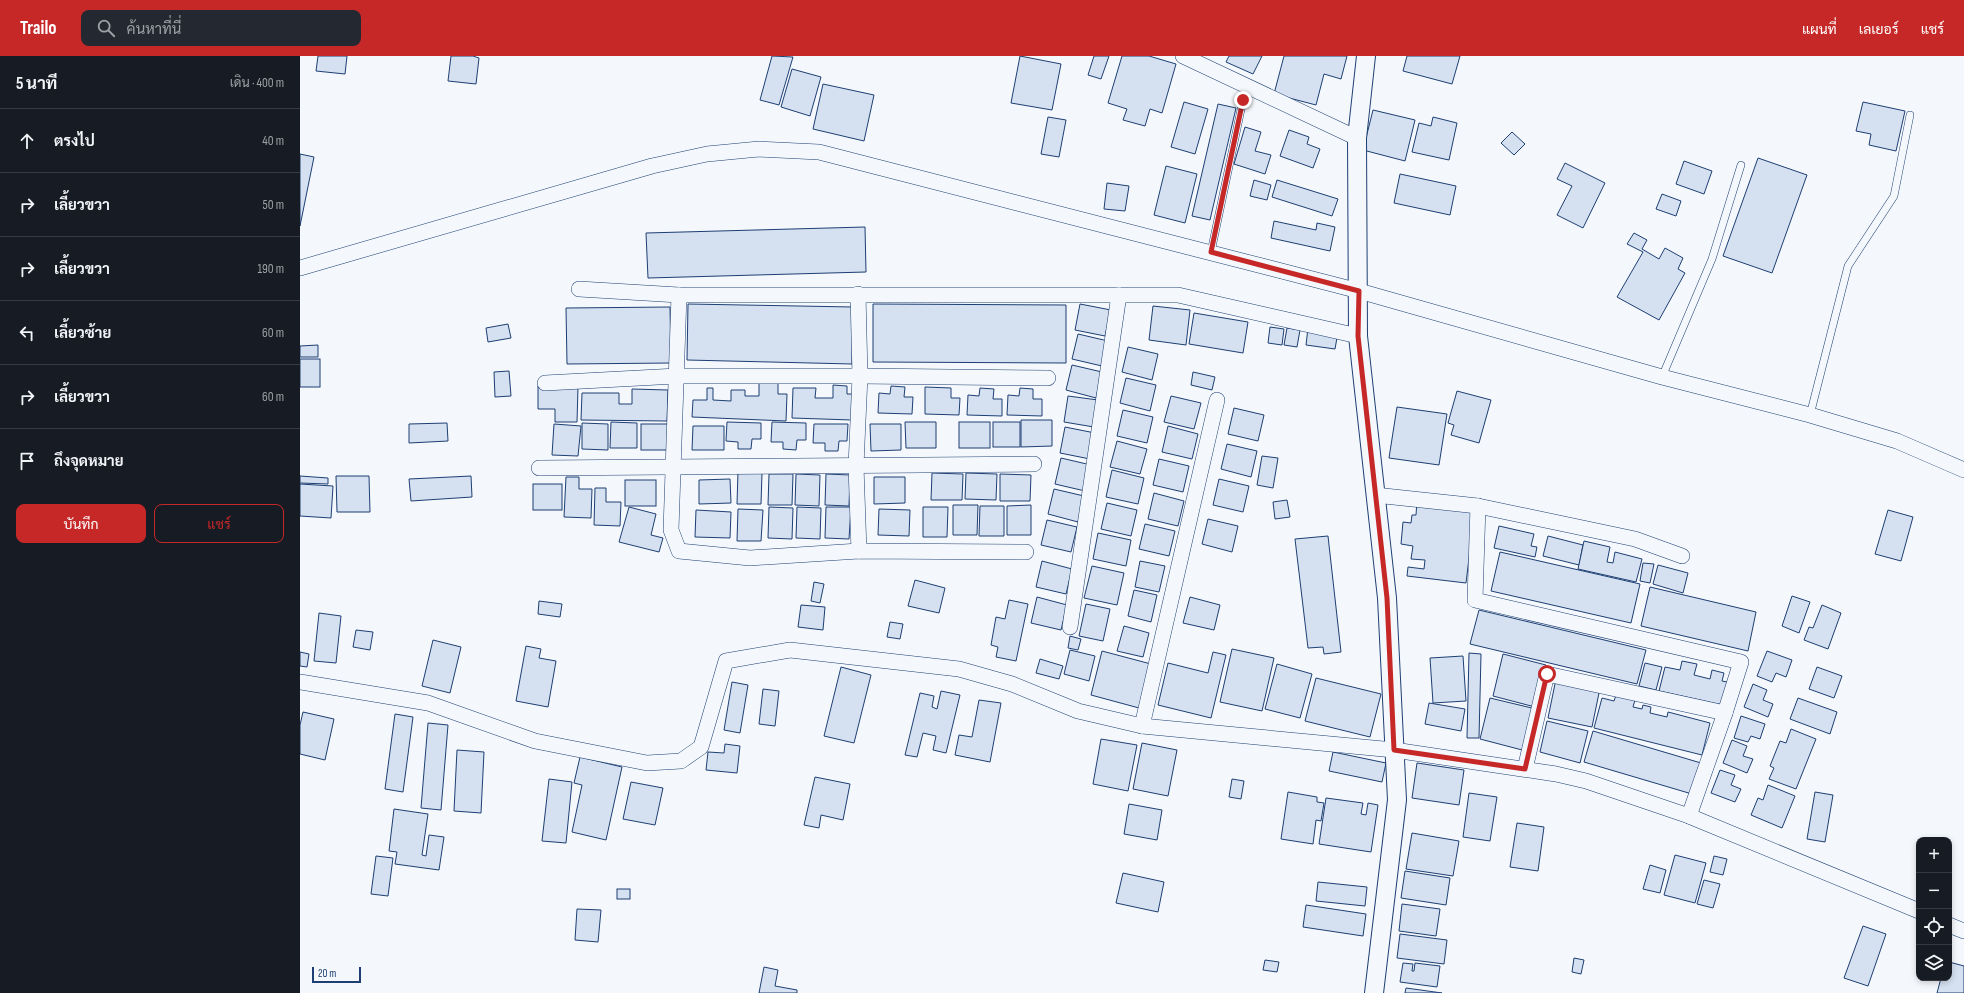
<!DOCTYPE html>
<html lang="th">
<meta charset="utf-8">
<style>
:root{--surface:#171b24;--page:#242831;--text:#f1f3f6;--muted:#9ea1a6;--line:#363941;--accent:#c62828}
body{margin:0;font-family:"Sofia Sans Condensed",Sarabun,sans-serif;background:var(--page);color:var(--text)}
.controls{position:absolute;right:12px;bottom:12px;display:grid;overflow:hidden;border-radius:8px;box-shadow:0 2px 6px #0003}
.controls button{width:36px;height:36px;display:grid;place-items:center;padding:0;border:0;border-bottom:1px solid var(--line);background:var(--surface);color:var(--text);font:20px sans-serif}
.scale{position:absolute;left:12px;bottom:10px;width:49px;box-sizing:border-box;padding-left:4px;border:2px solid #1d3f73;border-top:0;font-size:11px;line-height:14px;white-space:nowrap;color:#1d3f73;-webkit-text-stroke:3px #f4f7fb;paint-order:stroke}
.stop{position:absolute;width:12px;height:12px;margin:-9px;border:3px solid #c62828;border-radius:50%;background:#fff}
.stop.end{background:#c62828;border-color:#fff;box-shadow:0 1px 4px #0008}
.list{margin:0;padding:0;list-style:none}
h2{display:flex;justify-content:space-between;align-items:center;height:52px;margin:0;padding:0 16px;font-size:17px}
h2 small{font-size:13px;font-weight:400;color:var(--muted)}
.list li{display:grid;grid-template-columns:26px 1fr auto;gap:12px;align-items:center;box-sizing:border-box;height:64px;padding:0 16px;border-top:1px solid var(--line)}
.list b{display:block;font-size:15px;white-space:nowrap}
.list em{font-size:13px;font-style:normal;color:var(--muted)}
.actions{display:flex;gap:8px;padding:12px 16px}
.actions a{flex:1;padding:9px 0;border:1px solid var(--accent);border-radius:8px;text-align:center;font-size:14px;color:var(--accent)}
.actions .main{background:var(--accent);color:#fff}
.icon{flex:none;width:22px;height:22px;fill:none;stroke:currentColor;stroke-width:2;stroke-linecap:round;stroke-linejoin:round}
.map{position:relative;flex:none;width:1664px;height:937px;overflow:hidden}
header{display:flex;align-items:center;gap:24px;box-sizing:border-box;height:56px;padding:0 20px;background:var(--accent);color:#fff}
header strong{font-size:19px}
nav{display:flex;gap:22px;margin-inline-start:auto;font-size:14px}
.search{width:280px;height:36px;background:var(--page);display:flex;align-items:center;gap:10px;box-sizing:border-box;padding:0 14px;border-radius:8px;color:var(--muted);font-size:15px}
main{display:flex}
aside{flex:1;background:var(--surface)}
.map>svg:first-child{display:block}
.building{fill:#d5e0f0;stroke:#1d3f73}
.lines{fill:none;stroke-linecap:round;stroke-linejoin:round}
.service-casing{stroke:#1d3f73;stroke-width:8}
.minor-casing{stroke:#1d3f73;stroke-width:16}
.tertiary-casing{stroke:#1d3f73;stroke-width:20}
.service{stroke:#f4f7fb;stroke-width:7}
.minor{stroke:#f4f7fb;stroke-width:15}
.tertiary{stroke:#f4f7fb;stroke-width:18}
.route{stroke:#c62828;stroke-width:5}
</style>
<header>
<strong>Trailo</strong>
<div class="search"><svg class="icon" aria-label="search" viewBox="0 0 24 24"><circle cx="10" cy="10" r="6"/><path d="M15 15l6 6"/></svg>ค้นหาที่นี่</div>
<nav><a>แผนที่</a><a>เลเยอร์</a><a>แชร์</a></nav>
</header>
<main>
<aside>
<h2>5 นาที<small>เดิน · 400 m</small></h2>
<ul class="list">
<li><svg class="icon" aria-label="ahead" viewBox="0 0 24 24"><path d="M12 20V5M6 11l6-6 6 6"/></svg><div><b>ตรงไป</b></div><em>40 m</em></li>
<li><svg class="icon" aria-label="right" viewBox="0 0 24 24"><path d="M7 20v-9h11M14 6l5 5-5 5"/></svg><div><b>เลี้ยวขวา</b></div><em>50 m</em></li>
<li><svg class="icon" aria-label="right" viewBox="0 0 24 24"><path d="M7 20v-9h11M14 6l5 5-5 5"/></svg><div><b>เลี้ยวขวา</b></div><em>190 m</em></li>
<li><svg class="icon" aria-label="left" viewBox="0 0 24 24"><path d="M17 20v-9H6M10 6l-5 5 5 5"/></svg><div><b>เลี้ยวซ้าย</b></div><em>60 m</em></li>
<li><svg class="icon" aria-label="right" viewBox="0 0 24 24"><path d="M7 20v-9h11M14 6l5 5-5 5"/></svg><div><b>เลี้ยวขวา</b></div><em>60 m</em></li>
<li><svg class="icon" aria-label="arrive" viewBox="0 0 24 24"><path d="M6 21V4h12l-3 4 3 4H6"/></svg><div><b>ถึงจุดหมาย</b></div></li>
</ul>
<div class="actions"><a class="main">บันทึก</a><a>แชร์</a></div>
</aside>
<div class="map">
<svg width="1664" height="937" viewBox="0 0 1664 937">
<rect width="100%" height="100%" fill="#f4f7fb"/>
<g class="building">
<polygon points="18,0 47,0 45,18 16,15"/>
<polygon points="151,0 173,0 179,2 176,28 148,25"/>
<polygon points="472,0 493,1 479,49 460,44"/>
<polygon points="720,0 761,8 752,54 711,47"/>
<polygon points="794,0 809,0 801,23 788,19"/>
<polygon points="822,0 849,0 876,8 862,57 850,53 845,70 823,64 827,53 808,47"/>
<polygon points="929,0 962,0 953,18 926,6"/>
<polygon points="984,0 1047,0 1041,23 1024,18 1016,49 974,38"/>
<polygon points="1107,0 1160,0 1152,28 1103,15"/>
<polygon points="492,13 521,21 510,60 481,51"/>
<polygon points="523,28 574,39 564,85 513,73"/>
<polygon points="884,46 908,53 895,98 871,91"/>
<polygon points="1563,46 1605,55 1596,95 1569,89 1571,78 1556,75"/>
<polygon points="918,48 936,52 910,164 892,160"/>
<polygon points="1073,54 1115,64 1105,105 1063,94"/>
<polygon points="748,61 766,64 759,101 741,98"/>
<polygon points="1133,61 1157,67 1149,104 1112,96 1119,67 1131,70"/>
<polygon points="945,71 961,76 955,95 971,99 965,118 934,108"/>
<polygon points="989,74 1009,81 1007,88 1020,93 1013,112 980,100"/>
<polygon points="1212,76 1225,88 1214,99 1201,87"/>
<polygon points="0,98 14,101 0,170"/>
<polygon points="1458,102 1507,119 1472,217 1423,200"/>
<polygon points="1384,105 1412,115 1404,138 1376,128"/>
<polygon points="1265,107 1305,127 1283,172 1257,159 1272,130 1257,123"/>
<polygon points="866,110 897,118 885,167 854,159"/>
<polygon points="1100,118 1156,130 1150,159 1094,147"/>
<polygon points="954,124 971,129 967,144 950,140"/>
<polygon points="977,124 1038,143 1032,160 972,141"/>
<polygon points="807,127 829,130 825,155 804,153"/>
<polygon points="1362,138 1381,145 1376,160 1356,153"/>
<polygon points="974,165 1016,174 1017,167 1035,171 1030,195 971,182"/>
<polygon points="565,171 566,216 348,222 346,177"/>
<polygon points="1334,177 1347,184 1342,193 1359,203 1365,192 1383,202 1378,213 1385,217 1359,264 1317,241 1343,196 1327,188"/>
<polygon points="388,248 553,251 552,308 387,304"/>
<polygon points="573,248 766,249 766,307 573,306"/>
<polygon points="780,248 811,254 805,280 775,274"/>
<polygon points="853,250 890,254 886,289 849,284"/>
<polygon points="370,251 371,307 267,308 266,252"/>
<polygon points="894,257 948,266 943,297 889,288"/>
<polygon points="208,268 211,282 188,286 186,272"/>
<polygon points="970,271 984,273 982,289 968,287"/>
<polygon points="987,272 1000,274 997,291 984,289"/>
<polygon points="1008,272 1038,276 1035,293 1006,289"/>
<polygon points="778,278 808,285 802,310 772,303"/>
<polygon points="18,289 18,301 0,301 0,290"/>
<polygon points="828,291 858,298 852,324 822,316"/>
<rect x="0" y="303" width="20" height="28"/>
<polygon points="772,309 802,316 796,342 766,334"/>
<polygon points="209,315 211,340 195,341 194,316"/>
<polygon points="893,316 915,321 912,334 891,329"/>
<polygon points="826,322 856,329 850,355 820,347"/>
<polygon points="459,326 478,327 478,338 487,338 486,365 392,361 393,344 407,344 407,332 413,332 413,344 431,345 431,334 445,334 445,340 459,340"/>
<polygon points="533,329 547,330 547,338 553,338 552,364 492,362 493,332 516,332 515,342 533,342"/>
<polygon points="238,330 278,331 277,366 255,366 255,353 238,353"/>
<polygon points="591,330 605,331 604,341 613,341 612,358 578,357 579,337 590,338"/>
<polygon points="625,331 651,332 651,342 660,342 659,359 625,358"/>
<polygon points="680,332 694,333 693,343 702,343 702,360 667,359 668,339 679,340"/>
<polygon points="720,332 733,333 733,343 742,343 742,360 707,359 708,339 719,340"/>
<polygon points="332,333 368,334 367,365 281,364 282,337 319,337 319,348 332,348"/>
<polygon points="1157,335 1191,344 1179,387 1151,379 1154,369 1148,367"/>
<polygon points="768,340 798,344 794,371 764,366"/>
<polygon points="871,340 901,347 894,373 864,366"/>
<polygon points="1097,351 1147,358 1139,409 1089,402"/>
<polygon points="934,352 964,359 958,385 928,378"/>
<polygon points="823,354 853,361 847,387 817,380"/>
<polygon points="721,364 752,364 752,390 721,391"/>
<polygon points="311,366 337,367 337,392 310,392"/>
<polygon points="427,366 461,367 461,383 452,383 451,393 438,393 438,386 426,385"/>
<polygon points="472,366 506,367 506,384 497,384 496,394 483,393 483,386 471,386"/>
<polygon points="605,366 636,366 636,392 606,392"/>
<rect x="659" y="366" width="31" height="26"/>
<rect x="693" y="366" width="27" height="25"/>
<polygon points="147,367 148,385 109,387 109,368"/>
<polygon points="282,367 308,368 308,394 282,393"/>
<polygon points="254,368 281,370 278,400 252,399"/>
<rect x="341" y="368" width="27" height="26"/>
<polygon points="514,368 548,368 547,385 539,385 538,395 525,395 525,387 513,387"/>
<polygon points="570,368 601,368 601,394 571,395"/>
<polygon points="393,370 424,370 424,394 392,394"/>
<polygon points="868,370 898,378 892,403 862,396"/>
<polygon points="765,371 795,377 790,403 760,397"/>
<polygon points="817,385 847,393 840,418 810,411"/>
<polygon points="927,388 957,395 951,421 921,413"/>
<polygon points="962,400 978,402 973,432 957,429"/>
<polygon points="761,402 791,409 785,435 755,428"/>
<polygon points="859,403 889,410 883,436 853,429"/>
<polygon points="812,414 844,422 838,448 806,441"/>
<polygon points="438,416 462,417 461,448 437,448"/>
<polygon points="632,417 663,418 662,444 631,444"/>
<polygon points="666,417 697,418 696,444 665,443"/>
<polygon points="469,418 493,418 492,449 468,449"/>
<polygon points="496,418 520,419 519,450 495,449"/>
<polygon points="526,418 550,419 549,450 525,449"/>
<polygon points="700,418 731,419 730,445 700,445"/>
<polygon points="0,420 28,422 28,428 0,427"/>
<polygon points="36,420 69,420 70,456 37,456"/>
<polygon points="171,420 172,441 111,445 109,423"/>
<polygon points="266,421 279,421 279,433 292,433 291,462 264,461"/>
<polygon points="574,421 605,421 605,447 574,448"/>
<polygon points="430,423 431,447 399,448 399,424"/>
<polygon points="919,423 949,430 943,456 913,449"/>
<rect x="325" y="424" width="31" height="26"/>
<polygon points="0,428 33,430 31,462 0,460"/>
<rect x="233" y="428" width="29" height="26"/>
<polygon points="295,432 306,432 306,446 321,446 320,470 294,469"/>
<polygon points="754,433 784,440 778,466 748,458"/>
<polygon points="854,437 884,445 878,470 848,463"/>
<polygon points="987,444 990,461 975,463 973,446"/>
<polygon points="1117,445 1175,452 1166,527 1107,520 1108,511 1124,513 1125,504 1111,503 1113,490 1101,488 1103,466 1111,467 1112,459 1116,459"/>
<polygon points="807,447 837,454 831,480 801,473"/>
<polygon points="653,449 678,449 677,479 653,479"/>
<polygon points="731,449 731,479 707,479 707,450"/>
<polygon points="680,450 704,450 704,480 679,480"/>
<polygon points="329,451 356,458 351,479 363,482 359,496 319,486"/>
<polygon points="469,451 493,452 492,483 468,482"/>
<polygon points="497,451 521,452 520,483 496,482"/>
<polygon points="526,451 551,451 549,483 525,482"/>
<polygon points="623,451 648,451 647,481 623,481"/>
<polygon points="438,453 463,454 461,485 437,485"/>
<polygon points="579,453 610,454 609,480 578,479"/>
<polygon points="396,454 431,456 430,482 395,481"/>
<polygon points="1588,454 1613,461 1601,505 1575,498"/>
<polygon points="908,463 938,470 932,496 902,488"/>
<polygon points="747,464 777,471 771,496 741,489"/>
<polygon points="845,468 875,475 869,500 839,493"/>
<polygon points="1199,470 1234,478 1231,490 1237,491 1235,501 1194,492"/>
<polygon points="798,477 831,484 826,510 793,503"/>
<polygon points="1028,480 1041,596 1024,598 1023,591 1008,592 995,483"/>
<polygon points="1248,480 1283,489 1279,509 1243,500"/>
<polygon points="1284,485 1310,491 1307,506 1313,507 1315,496 1342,503 1336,526 1278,513"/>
<polygon points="1200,496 1340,528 1331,567 1191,535"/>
<polygon points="742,505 772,513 766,538 736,531"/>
<polygon points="840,505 865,510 859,536 835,531"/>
<polygon points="1343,507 1354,508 1350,527 1340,525"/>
<polygon points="1358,509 1388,517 1383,537 1353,528"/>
<polygon points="792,510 824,517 817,549 784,542"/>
<polygon points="615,524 645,532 639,557 608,550"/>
<polygon points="514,526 524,528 520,547 511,545"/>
<polygon points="1350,531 1456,556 1448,595 1341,570"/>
<polygon points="834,534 857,539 851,566 828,560"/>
<polygon points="1492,540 1510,546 1499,577 1482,570"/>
<polygon points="737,541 767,549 761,574 731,567"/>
<polygon points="890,541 920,549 914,574 883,567"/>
<polygon points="709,544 728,548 716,605 696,601 698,591 691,589 696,561 705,563"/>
<polygon points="239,545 262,548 260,561 238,558"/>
<polygon points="786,548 810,553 803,585 779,580"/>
<polygon points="501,549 525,551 523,574 498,571"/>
<polygon points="1522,549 1541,557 1528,593 1504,584 1509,571 1513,572"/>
<polygon points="1179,554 1346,594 1337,628 1170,588"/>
<polygon points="19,557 41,560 36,607 14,605"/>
<polygon points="590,566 603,568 600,583 587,581"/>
<polygon points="824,570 849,577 843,601 817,595"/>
<polygon points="56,574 73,576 70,594 53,591"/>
<polygon points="770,580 781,583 778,594 768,592"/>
<polygon points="133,584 161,591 150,637 122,630"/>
<polygon points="226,590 241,593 239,602 256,605 248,651 216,645"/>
<polygon points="932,593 974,602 962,655 920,646"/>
<polygon points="770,594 795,600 789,625 764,618"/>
<polygon points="802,595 851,608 839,652 791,639"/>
<polygon points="1467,595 1492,604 1486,621 1476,617 1472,626 1457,620"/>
<polygon points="0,596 9,598 7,611 0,610"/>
<polygon points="913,596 926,599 911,662 858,649 868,607 908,617"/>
<polygon points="1169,597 1181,598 1179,682 1167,682"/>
<polygon points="1203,598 1246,609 1235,651 1193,640"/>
<polygon points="1163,600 1166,645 1133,647 1130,602"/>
<polygon points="740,603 763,610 759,623 736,617"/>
<polygon points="1382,605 1397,608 1394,619 1410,623 1412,614 1424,617 1422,625 1427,626 1422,649 1359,635 1365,611 1380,614"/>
<polygon points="1345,607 1362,611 1356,634 1339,630"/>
<polygon points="977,608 1012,618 1000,662 965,653"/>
<polygon points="541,611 571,619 554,687 524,680"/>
<polygon points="1517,611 1542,620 1534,642 1509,633"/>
<polygon points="1016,622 1081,638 1070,681 1005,665"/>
<polygon points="1256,623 1300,632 1292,671 1248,662"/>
<polygon points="432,626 448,629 440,677 424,674"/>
<polygon points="1453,628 1467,634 1463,644 1473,648 1468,661 1444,651"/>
<polygon points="463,633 479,635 475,670 459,668"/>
<polygon points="641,635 660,639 646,697 633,694 636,680 623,677 617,701 605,699 620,637 634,640 632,651 637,653"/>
<polygon points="1316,639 1335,644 1333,651 1342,653 1343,649 1351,651 1350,657 1367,661 1368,656 1410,667 1402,699 1294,672 1302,642 1314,645"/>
<polygon points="1190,642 1236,653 1226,695 1180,683"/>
<polygon points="1498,642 1537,656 1530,678 1490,663"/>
<polygon points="679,644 701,647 690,706 655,699 659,679 672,681"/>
<polygon points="1129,647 1165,653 1161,675 1125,668"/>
<polygon points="3,656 34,663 25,704 0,698 0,669"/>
<polygon points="95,658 113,661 103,736 85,733"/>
<polygon points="1441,660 1465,668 1460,683 1451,680 1448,686 1434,682"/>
<polygon points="1247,665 1288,675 1280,707 1240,696"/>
<polygon points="128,667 148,669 141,754 121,752"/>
<polygon points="1491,673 1516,683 1496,733 1469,723 1474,712 1470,710 1480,685 1486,687"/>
<polygon points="1293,675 1401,707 1392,738 1284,706"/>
<polygon points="801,683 837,689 828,735 793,728"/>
<polygon points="1432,684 1447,690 1443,700 1453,703 1447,717 1423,707"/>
<polygon points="842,687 877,694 868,740 833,733"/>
<polygon points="425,688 440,690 437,717 406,714 408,696 424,697"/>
<polygon points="157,694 184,696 181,757 154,755"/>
<polygon points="1033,696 1086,707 1082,726 1029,715"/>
<polygon points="280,701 322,711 306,784 272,776 282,729 274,727"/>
<polygon points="1117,707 1164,714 1159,749 1112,742"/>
<polygon points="1420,714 1435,719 1431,729 1441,733 1435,746 1411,737"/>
<polygon points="515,721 550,728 543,764 521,759 519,772 504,769"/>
<polygon points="249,723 272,726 266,787 242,785"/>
<polygon points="932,723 944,725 941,743 929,741"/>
<polygon points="331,726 363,732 355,769 323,763"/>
<polygon points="1468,729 1495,740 1482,772 1451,759 1458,742 1463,744"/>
<polygon points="988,736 1017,741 1017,746 1024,747 1021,765 1016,764 1013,788 981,783"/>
<polygon points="1515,736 1533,739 1525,786 1507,783"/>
<polygon points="1169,737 1197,741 1190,785 1163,781"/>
<polygon points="1026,742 1063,747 1061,758 1066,759 1068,747 1078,749 1071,796 1019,788"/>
<polygon points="829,748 862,754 857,784 824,778"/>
<polygon points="94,753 128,758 122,799 126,800 129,779 144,781 139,814 95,808 97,796 89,795"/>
<polygon points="1217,767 1244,771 1238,815 1210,811"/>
<polygon points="1112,777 1159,785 1153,820 1106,813"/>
<polygon points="1375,799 1406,807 1395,847 1364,839"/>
<polygon points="76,800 93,802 88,840 71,838"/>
<polygon points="1414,800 1427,803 1423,819 1410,816"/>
<polygon points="1350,809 1366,814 1360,837 1343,833"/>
<polygon points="1105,815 1150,822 1146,849 1101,842"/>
<polygon points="823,817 864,826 858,856 816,847"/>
<polygon points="1404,824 1420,828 1413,852 1397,848"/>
<polygon points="1018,826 1067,831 1065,850 1016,845"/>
<rect x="317" y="833" width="13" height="10"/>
<polygon points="1102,848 1140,853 1136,880 1099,875"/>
<polygon points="1006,849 1066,858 1063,880 1003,871"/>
<polygon points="277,853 301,854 298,886 275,884"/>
<polygon points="1563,870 1586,878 1568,930 1544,922"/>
<polygon points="1100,878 1147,884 1144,908 1097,902"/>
<polygon points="1274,902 1284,904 1281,918 1272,916"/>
<polygon points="965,904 979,906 977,916 963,914"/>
<polygon points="1649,906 1664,910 1664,937 1637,937 1641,922 1649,922"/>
<polygon points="1103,907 1113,908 1112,915 1114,915 1115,907 1140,910 1137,931 1100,926"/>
<polygon points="464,911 478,914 475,930 497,934 497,937 459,937"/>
<polygon points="1106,932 1142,937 1105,937"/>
</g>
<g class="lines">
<g class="service-casing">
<g id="service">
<polyline points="911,196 943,44"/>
<polyline points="1362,321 1412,203 1441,109"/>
<polyline points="1510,359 1548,210 1594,140 1610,59"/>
</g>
</g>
<g class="minor-casing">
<g id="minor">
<polyline points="883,0 1057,82"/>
<polyline points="0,212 352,110 407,98 459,93 519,96 1059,235 1362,321 1510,359 1597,385 1664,414"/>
<polyline points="279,233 379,239 878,239 1058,280"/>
<polyline points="558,238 560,320 556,410 559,495"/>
<polyline points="379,239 371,474 379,495 450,502 559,495 726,496"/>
<polyline points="245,327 377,320 560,320 748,322"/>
<polyline points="239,412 734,408"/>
<polyline points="1075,439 1178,450 1335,483 1382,500"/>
<polyline points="1178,450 1175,544 1441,606 1425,657 1389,760"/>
<polyline points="770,571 819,239"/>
<polyline points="0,626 128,647 235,685 347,707 381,705 401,691 426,605 490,594 659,613 712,628 778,655 842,670 1094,694 1256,718 1286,725 1389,760 1619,855"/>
<polyline points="842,670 917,344"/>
<polyline points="1225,713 1247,618 1425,657"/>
<polyline points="1649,869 1664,875"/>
</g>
</g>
<g class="tertiary-casing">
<polyline id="tertiary" points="1066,0 1057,82 1058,280 1087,542 1097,744 1074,937"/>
</g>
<use href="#service" class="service"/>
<use href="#minor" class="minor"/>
<use href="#tertiary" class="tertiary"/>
</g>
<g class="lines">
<polyline class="route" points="943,44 911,196 1059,235 1058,280 1087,542 1094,694 1225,713 1247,618"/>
</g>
</svg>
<div class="controls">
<button>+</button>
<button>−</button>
<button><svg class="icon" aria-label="locate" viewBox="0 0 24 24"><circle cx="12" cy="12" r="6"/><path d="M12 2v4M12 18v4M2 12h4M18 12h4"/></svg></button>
<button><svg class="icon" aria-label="layers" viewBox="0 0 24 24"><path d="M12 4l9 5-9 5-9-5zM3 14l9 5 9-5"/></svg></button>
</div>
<div class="scale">20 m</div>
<div class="stop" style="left:1247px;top:618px"></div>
<div class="stop end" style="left:943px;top:44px"></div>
</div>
</main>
